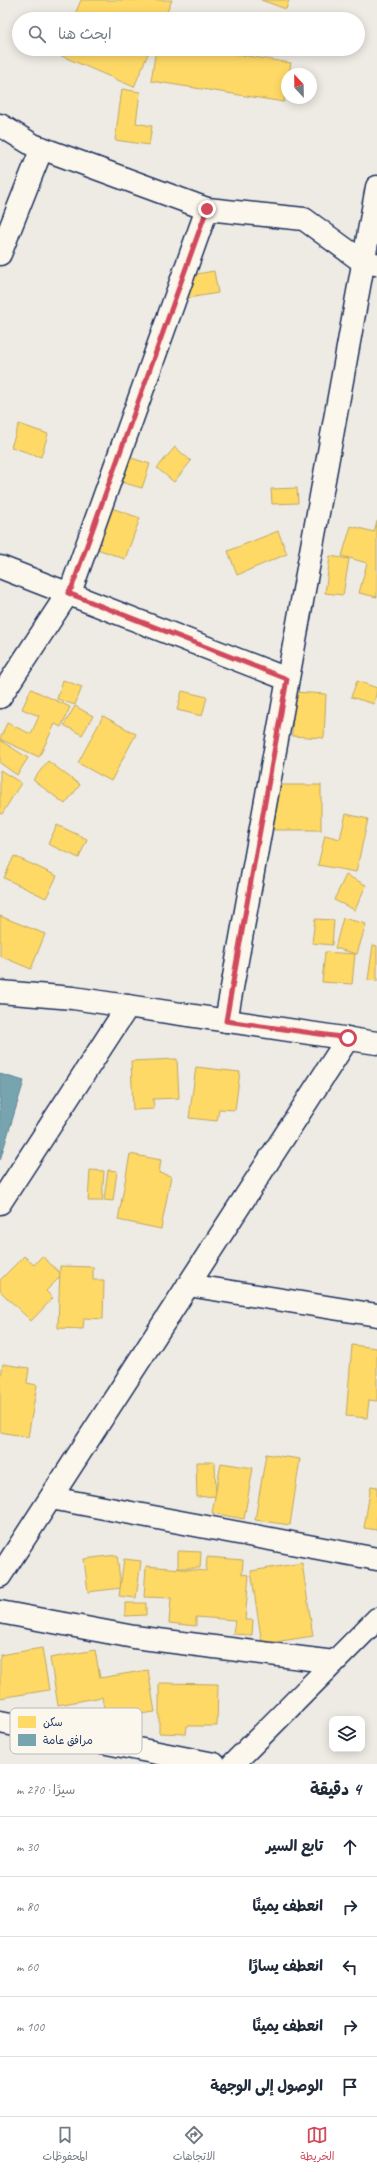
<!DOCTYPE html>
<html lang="ar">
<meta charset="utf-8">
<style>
:root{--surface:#fff;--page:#f2f2f3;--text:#1f2937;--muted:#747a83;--line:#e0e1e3;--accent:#d1495b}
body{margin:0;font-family:Caveat,"Playpen Sans Arabic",sans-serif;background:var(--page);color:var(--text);direction:rtl}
.controls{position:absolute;right:12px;bottom:12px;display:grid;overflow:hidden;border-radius:8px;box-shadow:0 2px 10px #0003}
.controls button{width:36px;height:36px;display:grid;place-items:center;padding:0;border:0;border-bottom:1px solid var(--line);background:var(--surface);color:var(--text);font:20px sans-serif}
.compass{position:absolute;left:281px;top:68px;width:36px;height:36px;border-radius:50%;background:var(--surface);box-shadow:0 2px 10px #0003;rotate:338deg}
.stop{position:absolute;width:12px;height:12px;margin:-9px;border:3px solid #d1495b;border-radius:50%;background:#fff}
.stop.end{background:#d1495b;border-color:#fff;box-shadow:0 1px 4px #0008}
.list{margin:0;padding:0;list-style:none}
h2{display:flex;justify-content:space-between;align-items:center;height:52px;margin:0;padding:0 16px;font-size:17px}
h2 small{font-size:13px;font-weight:400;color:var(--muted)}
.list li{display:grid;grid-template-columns:26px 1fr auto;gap:12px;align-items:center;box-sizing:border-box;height:60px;padding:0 16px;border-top:1px solid var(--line)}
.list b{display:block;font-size:15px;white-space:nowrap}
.list em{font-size:13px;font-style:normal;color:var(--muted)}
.icon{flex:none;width:22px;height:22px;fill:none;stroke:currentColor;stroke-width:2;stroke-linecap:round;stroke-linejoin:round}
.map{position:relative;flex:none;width:377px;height:1764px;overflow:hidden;direction:ltr}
.search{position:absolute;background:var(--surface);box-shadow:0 2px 10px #0003;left:12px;right:12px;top:12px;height:44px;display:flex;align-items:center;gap:10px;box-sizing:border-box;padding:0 14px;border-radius:22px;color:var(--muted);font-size:15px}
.sheet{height:352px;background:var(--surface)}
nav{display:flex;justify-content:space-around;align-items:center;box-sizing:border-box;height:56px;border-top:1px solid var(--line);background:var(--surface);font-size:11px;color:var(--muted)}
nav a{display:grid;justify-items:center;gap:2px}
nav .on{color:var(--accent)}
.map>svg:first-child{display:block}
.homes{fill:#ffd966;stroke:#bba664}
.public{fill:#76a5af;stroke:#5b8297}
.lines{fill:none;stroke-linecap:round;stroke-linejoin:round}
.street-casing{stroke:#1b2f5e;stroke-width:25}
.street{stroke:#fbf7ec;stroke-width:22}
.route{stroke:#d1495b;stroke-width:5}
.key{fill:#fbf7ec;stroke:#b8bbc1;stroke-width:1}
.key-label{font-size:11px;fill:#1b2f5e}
</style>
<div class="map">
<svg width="377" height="1764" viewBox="0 0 377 1764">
<rect width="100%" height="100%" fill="#eeebe4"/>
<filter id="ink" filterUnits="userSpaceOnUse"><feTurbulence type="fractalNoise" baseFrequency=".025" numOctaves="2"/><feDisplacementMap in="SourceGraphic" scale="8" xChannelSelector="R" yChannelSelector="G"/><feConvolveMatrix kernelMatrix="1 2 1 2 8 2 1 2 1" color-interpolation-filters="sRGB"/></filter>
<g filter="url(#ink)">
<g class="homes">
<polygon points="81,0 172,0 164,19 73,19"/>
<polygon points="261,0 289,0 286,9"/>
<polygon points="60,49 150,49 134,87 57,54"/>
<polygon points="156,49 204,49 291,63 289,74 287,74 284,102 151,81"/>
<polygon points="122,89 140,92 136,123 152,126 149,145 115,140"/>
<polygon points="214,271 218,293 188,298 185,276"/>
<polygon points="19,424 48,434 41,457 11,447"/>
<polygon points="175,447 191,461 174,482 157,468"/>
<polygon points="122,455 150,464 142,488 114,480"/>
<polygon points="297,488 298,503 272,504 271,489"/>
<polygon points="103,505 140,518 125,559 89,546"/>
<polygon points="377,521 377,597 359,593 367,563 342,556 351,526 374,532"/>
<polygon points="278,531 287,554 237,575 228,551"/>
<polygon points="330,556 349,559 343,595 325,593"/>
<polygon points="63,680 82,687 75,705 57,699"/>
<polygon points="357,681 377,688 374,704 351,697"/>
<polygon points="31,689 70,707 61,727 55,724 39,757 0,739 7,723 31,734 39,716 22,709"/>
<polygon points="182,691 207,697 202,716 177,710"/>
<polygon points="294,692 326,694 324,738 292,736"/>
<polygon points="75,706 93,716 82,735 64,725"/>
<polygon points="103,716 136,734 111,781 78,763"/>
<polygon points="0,740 28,758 17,775 0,763"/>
<polygon points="48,761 80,785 65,804 33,780"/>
<polygon points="0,770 21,783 2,814 0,813"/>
<rect x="271" y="785" width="50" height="45"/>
<polygon points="346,814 368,819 356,872 318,865 325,835 340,839"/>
<polygon points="57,825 87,839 79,858 48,844"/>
<polygon points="14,856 57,876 46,898 4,878"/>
<polygon points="346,875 366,885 355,910 334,900"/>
<polygon points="0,916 45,934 31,969 0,956"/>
<polygon points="343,918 366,924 357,954 335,948"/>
<polygon points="315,919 334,920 332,945 312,943"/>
<polygon points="373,945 377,946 377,981 368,980"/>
<polygon points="325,952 355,954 352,984 322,982"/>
<polygon points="177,1059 179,1098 153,1099 154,1109 133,1110 131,1061"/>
<polygon points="196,1067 240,1072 235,1110 219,1109 217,1121 189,1118"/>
<polygon points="130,1154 161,1160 159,1173 171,1176 161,1229 118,1220"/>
<polygon points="90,1170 104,1171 102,1201 88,1201"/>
<polygon points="108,1170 117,1171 113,1201 104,1200"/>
<polygon points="24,1256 34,1265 42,1256 62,1275 46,1291 53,1298 31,1321 0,1291 0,1280"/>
<polygon points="60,1266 93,1267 93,1280 104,1280 103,1319 84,1318 83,1329 58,1328"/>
<polygon points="352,1345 377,1348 377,1401 369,1400 367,1418 346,1416"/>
<polygon points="3,1364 29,1368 27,1383 37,1385 28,1437 0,1432 0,1381"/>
<polygon points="266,1454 300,1459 290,1525 255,1520"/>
<polygon points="196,1462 215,1462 216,1496 197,1497"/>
<polygon points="221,1463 253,1468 244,1519 212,1513"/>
<polygon points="371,1486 377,1487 377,1530 364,1528"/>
<polygon points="178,1551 201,1552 200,1568 178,1568"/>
<polygon points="117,1555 121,1588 88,1592 84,1559"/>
<polygon points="207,1557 243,1560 242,1574 249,1575 245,1620 253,1620 252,1635 233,1634 235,1620 196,1617 196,1626 169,1623 171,1598 144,1597 146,1566 206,1571"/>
<polygon points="124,1559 141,1561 136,1598 119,1596"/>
<polygon points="302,1563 313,1636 262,1644 251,1571"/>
<polygon points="125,1603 146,1603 146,1615 125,1616"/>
<polygon points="42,1648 49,1690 0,1698 0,1655"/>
<polygon points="95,1650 100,1678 148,1670 155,1712 133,1715 134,1720 107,1724 102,1697 58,1705 50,1658"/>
<polygon points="159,1683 218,1684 217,1726 187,1726 186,1734 159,1733"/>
</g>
<polygon class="public" points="0,1074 24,1081 0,1160"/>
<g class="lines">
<g class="street-casing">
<g id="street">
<polyline points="0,125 33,145 207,209 304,219 363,262 375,264"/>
<polyline points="0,254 42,148"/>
<polyline points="0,567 287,679"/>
<polyline points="0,697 72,587 207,209"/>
<polyline points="0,992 73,998 377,1043"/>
<polyline points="226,1021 377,187"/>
<polyline points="0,1203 128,1006"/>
<polyline points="188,1285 377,1315"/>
<polyline points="51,1498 377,1559"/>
<polyline points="0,1576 348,1038"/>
<polyline points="0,1612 134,1637 334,1662"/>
<polyline points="0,1722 214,1764"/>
<polyline points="233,1764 377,1619"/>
</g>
</g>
<use href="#street" class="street"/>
</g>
</g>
<g class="lines" filter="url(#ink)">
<polyline class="route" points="207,209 72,587 68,593 287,679 226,1021 348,1038"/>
</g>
<rect x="10" y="1708" width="132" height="46" rx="6" class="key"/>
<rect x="18" y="1716" width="18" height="12" fill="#ffd966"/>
<rect x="18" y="1734" width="18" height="12" fill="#76a5af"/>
<g class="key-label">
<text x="43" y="1726">سكن</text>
<text x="43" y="1744">مرافق عامة</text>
</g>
</svg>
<div class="controls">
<button><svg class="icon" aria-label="layers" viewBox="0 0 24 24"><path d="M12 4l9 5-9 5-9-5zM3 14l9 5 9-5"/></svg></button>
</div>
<svg class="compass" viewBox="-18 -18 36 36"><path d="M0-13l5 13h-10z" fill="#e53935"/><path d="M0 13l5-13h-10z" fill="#747a83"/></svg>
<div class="stop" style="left:348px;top:1038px"></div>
<div class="stop end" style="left:207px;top:209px"></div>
<div class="search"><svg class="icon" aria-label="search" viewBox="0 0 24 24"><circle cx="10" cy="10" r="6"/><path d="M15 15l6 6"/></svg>ابحث هنا</div>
</div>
<section class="sheet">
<h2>4 دقيقة<small>سيرًا · 270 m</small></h2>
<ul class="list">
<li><svg class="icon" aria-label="ahead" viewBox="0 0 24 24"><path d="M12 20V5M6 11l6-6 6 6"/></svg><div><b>تابع السير</b></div><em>30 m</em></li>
<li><svg class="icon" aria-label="right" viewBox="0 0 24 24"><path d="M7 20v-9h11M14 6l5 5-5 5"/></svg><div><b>انعطف يمينًا</b></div><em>80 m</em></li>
<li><svg class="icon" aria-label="left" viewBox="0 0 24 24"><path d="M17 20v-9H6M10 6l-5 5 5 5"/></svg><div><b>انعطف يسارًا</b></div><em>60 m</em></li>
<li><svg class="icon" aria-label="right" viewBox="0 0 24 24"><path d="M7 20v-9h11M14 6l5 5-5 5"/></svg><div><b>انعطف يمينًا</b></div><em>100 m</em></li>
<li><svg class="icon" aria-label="arrive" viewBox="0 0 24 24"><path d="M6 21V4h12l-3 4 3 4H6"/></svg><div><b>الوصول إلى الوجهة</b></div></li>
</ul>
</section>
<nav>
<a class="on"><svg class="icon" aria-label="map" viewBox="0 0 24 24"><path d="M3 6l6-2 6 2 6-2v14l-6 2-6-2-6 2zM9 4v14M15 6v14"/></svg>الخريطة</a>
<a><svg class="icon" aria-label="directions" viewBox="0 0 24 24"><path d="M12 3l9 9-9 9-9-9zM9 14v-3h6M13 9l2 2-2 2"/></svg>الاتجاهات</a>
<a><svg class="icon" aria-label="saved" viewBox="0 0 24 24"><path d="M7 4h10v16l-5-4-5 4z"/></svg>المحفوظات</a>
</nav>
